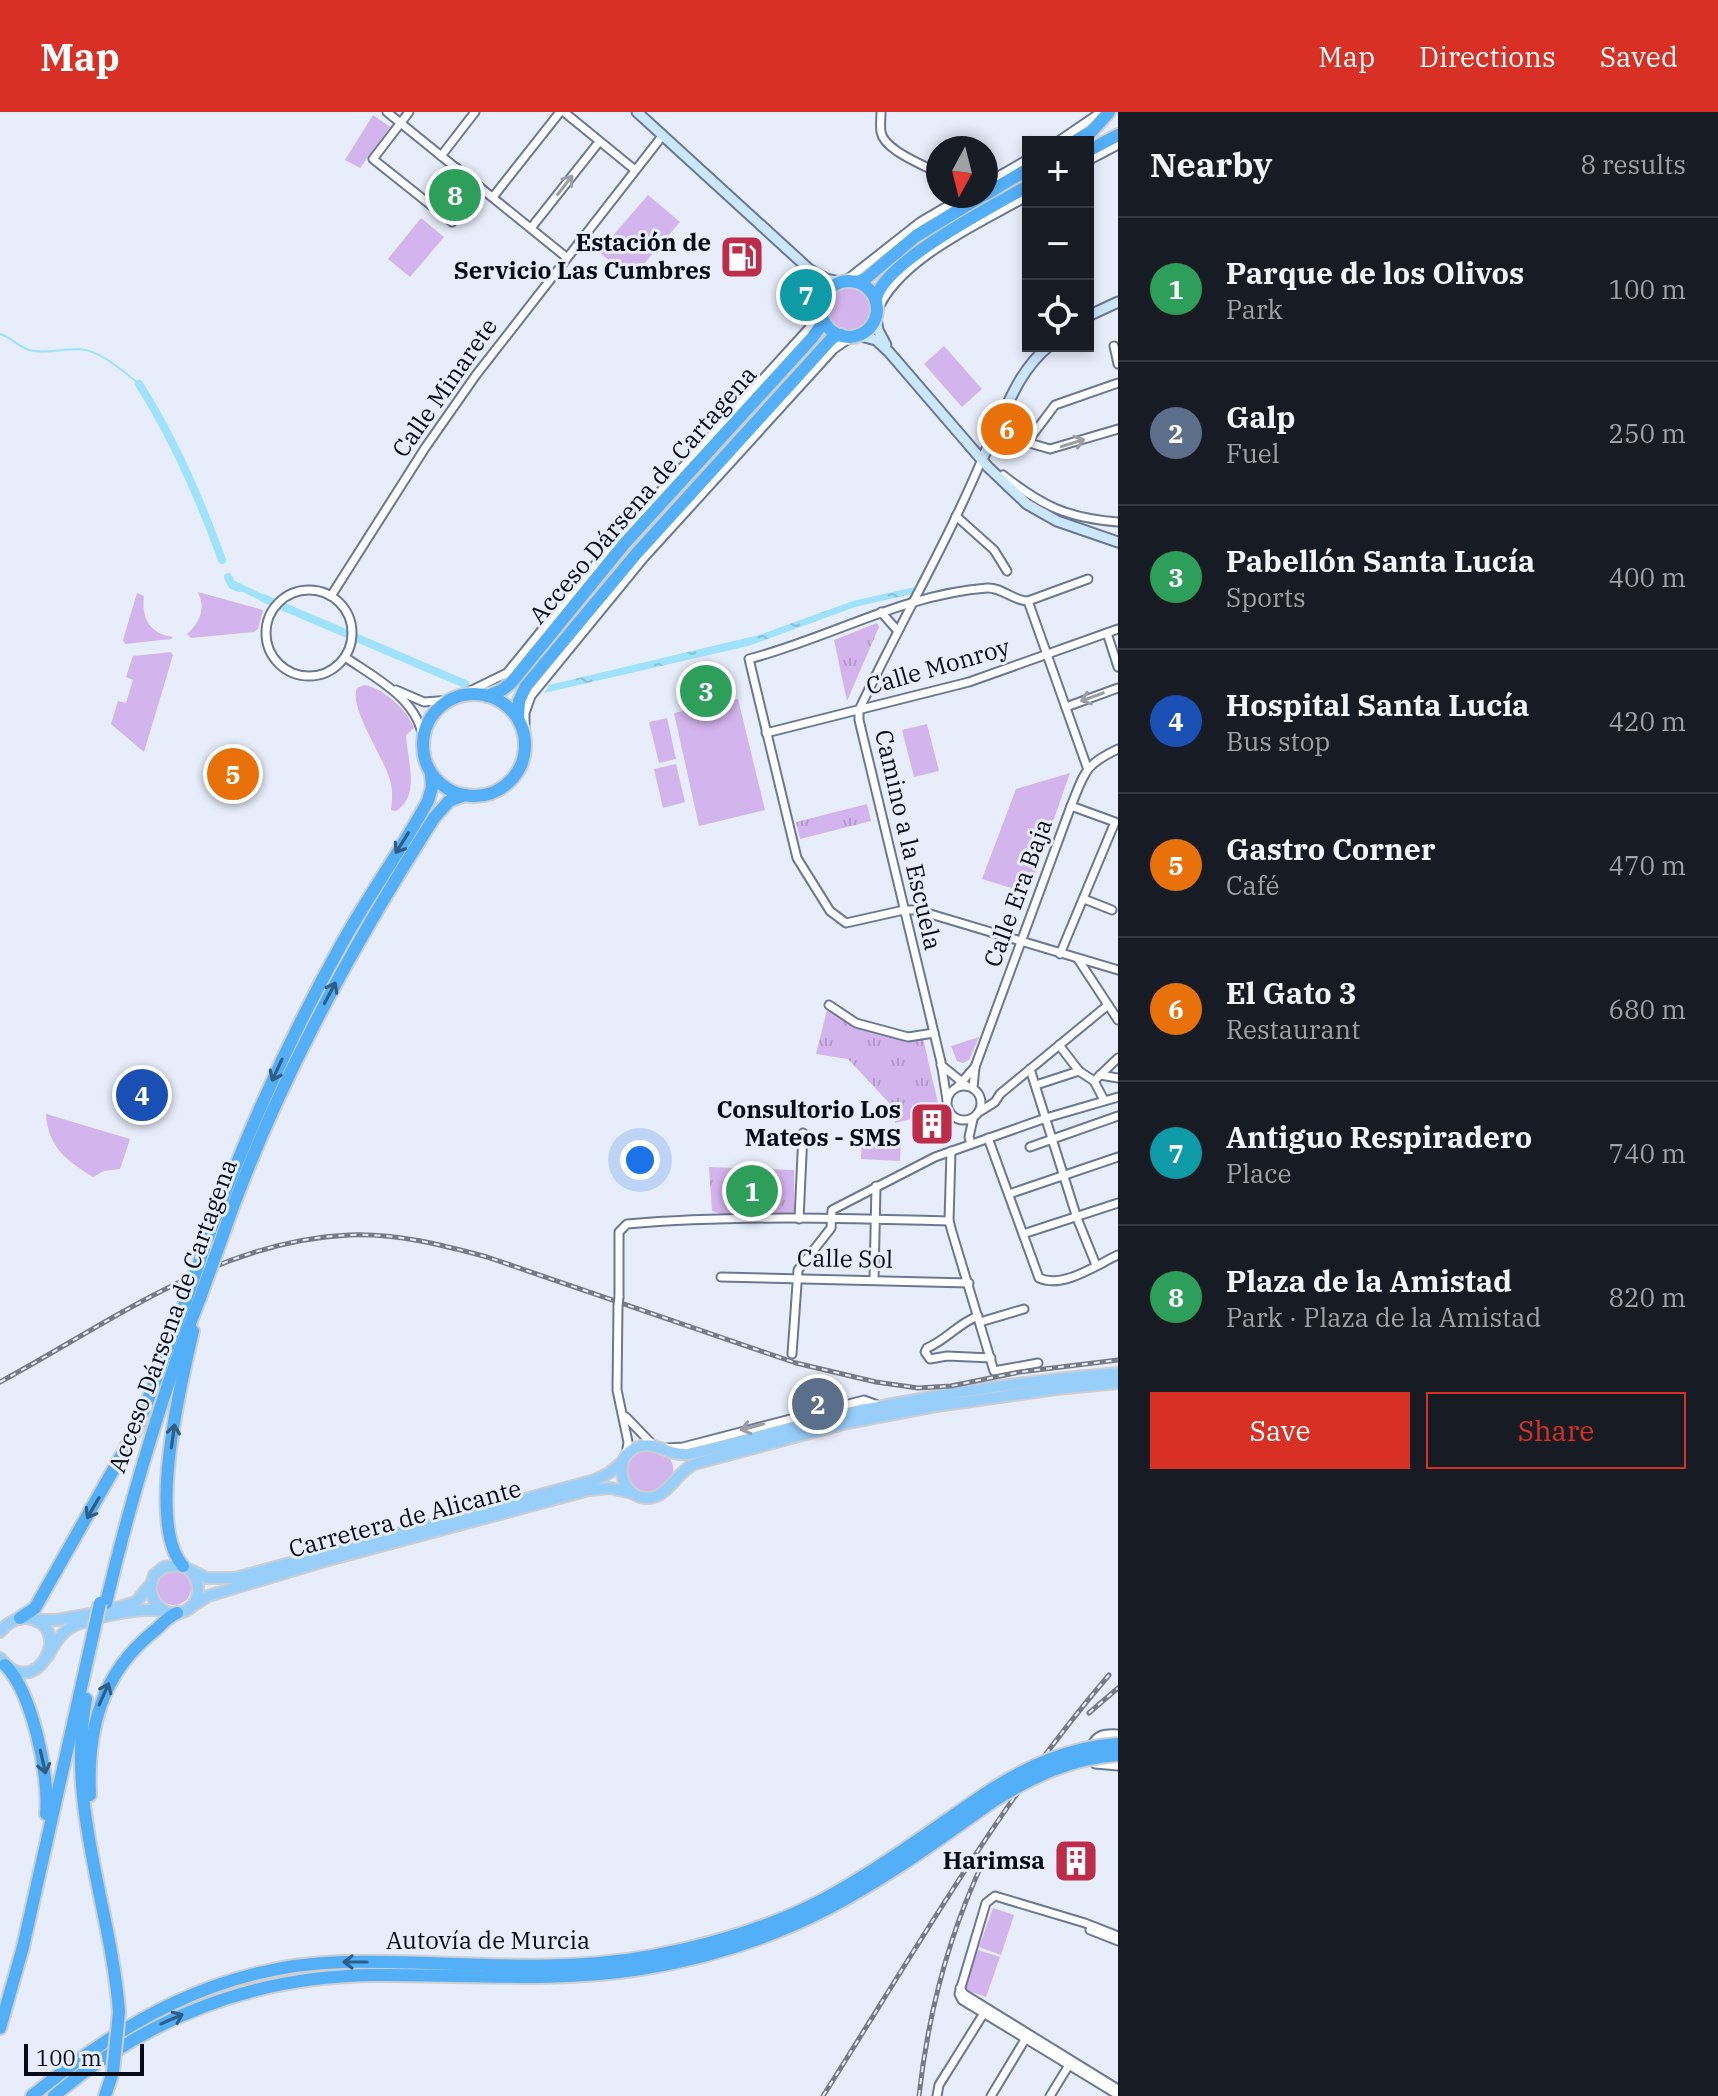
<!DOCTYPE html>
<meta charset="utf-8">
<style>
:root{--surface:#171b24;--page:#20242c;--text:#f1f3f6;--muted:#9ea1a6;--line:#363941;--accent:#d93025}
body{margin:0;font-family:"IBM Plex Serif",serif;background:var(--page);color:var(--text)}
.controls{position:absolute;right:24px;top:24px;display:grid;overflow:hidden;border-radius:0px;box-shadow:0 4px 12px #0003}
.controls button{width:72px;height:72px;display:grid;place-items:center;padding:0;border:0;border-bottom:2px solid var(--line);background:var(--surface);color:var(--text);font:40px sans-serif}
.compass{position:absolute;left:926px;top:24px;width:72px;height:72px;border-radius:50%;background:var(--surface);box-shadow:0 4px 12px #0003;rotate:187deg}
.scale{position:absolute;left:24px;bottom:20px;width:120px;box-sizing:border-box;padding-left:8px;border:4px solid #080c16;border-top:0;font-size:22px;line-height:28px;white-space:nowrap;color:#080c16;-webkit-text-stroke:6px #e7edfa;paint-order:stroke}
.you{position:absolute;left:640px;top:1048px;width:28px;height:28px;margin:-20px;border:6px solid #fff;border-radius:50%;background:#1a73e8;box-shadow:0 0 0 12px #1a73e833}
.badge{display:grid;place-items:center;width:52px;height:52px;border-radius:50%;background:var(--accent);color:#fff;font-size:26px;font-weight:700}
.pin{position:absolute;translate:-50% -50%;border:4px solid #fff;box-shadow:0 2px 8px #0006}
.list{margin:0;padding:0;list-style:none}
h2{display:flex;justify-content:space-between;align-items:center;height:104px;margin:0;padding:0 32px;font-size:34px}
h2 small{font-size:26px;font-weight:400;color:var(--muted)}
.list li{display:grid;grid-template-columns:52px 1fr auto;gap:24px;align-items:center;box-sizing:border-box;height:144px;padding:0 32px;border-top:2px solid var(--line)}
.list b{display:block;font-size:30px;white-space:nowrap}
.list p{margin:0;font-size:26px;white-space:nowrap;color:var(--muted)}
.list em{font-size:26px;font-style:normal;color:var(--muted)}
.actions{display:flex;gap:16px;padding:24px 32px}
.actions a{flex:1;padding:18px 0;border:2px solid var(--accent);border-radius:0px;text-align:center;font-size:28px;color:var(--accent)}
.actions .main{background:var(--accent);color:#fff}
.icon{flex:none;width:44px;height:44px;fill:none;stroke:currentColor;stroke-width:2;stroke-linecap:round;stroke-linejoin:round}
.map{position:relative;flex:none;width:1118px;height:1984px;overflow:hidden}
header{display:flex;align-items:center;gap:48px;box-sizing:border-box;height:112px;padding:0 40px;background:var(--accent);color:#fff}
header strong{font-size:38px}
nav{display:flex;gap:44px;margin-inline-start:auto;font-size:28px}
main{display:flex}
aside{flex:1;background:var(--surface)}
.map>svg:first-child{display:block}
.green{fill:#d4b4ed}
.park{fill:url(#park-tufts)}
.water{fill:url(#water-ripples)}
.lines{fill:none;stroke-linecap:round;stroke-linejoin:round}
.stream{stroke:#9ee2fb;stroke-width:2}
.canal{stroke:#9ee2fb;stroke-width:8}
.street-casing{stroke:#6b7894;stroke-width:11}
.secondary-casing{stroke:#6b7894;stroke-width:13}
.primary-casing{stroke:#ceced0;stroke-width:14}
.highway-casing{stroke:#ceced0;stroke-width:16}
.street{stroke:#fff;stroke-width:7}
.secondary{stroke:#cbe7fd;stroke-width:9}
.primary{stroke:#98cffa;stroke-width:10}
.highway{stroke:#53aff7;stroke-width:12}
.rail-casing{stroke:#757a85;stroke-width:5}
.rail{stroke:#e7edfa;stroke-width:2;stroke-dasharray:6;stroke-linecap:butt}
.street-bridge-casing{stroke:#6b7894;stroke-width:11;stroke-linecap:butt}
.highway-bridge-casing{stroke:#ceced0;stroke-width:16;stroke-linecap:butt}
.street-bridge{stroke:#fff;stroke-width:7}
.highway-bridge{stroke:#53aff7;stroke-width:12}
.oneway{stroke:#9c9ea2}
.oneway2{stroke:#2e5e86}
.labels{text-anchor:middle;stroke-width:6;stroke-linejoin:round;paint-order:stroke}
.poi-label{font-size:24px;font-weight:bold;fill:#080c16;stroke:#e7edfa;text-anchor:end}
.street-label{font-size:24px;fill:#080c16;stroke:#e7edfa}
</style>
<header>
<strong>Map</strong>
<nav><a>Map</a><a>Directions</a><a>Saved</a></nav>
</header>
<main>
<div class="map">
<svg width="1118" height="1984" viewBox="0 0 1118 1984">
<defs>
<pattern id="park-tufts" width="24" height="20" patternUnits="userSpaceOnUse" patternTransform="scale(2)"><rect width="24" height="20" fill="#d4b4ed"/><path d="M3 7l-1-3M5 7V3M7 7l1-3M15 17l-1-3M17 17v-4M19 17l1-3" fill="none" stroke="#b49aca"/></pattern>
<pattern id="water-ripples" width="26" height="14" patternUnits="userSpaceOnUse" patternTransform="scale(2)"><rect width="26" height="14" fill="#9ee2fb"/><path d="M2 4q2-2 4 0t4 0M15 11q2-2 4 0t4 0" fill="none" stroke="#87c1d6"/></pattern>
</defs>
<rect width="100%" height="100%" fill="#e7edfa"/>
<g class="green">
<polygon points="373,3 390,15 360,56 345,48"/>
<polygon points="457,62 474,76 452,104 435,90"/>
<polygon points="648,83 680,110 631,167 599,140"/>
<polygon points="421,106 444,125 410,165 388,147"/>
<circle cx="849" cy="197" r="22"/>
<polygon points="944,234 982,277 962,295 924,252"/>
<path d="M198,480L263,498L258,517L254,520L191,526L187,522C200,510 206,497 198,480Z"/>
<path d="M137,481L144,484C141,506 150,522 173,525L171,527L125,532L123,528Z"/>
<polygon points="171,540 173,543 144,640 111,612 118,589 126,591 133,568 126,565 133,544"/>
<path d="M364,573C384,576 407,598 414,616L406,623C407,647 421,684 396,699L391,698C392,689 393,681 391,672C387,649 348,596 357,576Z"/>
<polygon points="738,587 765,698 699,714 674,601"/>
<polygon points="667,606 676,647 659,651 649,610"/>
<polygon points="927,612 939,659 914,665 902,618"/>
<polygon points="676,652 685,690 663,696 654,657"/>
<polygon points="1070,661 1028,781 982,767 1016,677"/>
<polygon points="979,925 969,948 963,951 957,949 951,934"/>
<path d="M46,1002L130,1027L120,1057L104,1059L93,1065C67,1049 48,1035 46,1002Z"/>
<polygon points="862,1025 901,1027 900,1049 861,1047"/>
<path d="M635,1336L664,1339C678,1354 675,1365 663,1381L641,1385L621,1360Z"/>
<circle cx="174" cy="1476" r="17"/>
<polygon points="993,1796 1014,1803 1001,1843 979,1835"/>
<polygon points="978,1838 1000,1845 986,1885 964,1877"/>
</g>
<g class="park">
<polygon points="877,511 879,515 847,589 834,528"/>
<polygon points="867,692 871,709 800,727 796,710"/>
<path d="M827,898C855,916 889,930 923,926L940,1000L895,1011L896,994H892L848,947L816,942Z"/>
<polygon points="709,1055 794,1058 794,1103 724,1103 712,1099"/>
</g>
<g class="water">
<polygon points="235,469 271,486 268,492 230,474"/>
<polygon points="915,475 912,482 855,495 748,534 544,581 549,573 759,523 853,489"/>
</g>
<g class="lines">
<path class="stream" d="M0,222C13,226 20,237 33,239C48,241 64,237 79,237C100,238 123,259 139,272"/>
<g class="canal">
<path d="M139,272C174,327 200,387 222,448"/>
<polyline points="228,465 232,473 239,476"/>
<polyline points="263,486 465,572"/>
</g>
<g class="street-casing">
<g id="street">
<polyline points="387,0 566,145"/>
<polyline points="409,0 373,47 452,110 480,75"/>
<polyline points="564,0 635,58"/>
<path d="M881,0C881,6 880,14 881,20C884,38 922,52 938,61"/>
<polyline points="1057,30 1101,0"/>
<polyline points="441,44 475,0"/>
<polyline points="1088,49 1118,33"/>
<polyline points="986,71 1028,47"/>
<polyline points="493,85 560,0"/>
<polyline points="429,91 457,56"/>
<polyline points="531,116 599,30"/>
<polyline points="845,169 920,110 964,84"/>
<path d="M877,200C898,147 981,111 1028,84"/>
<polyline points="1114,234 1118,252"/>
<polyline points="995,321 1050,337 1118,317"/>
<polyline points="1028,329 1055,293 1118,271"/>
<path d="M1000,366L1003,363C1042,394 1067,406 1118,410"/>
<polyline points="956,404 994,438 1007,459"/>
<circle cx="309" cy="521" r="43"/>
<polyline points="331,484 425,336 476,263 663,23"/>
<path d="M1028,489C1013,489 1002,475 987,476C904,482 829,526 749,547L797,746L830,799L846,811L904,798H917L1118,858"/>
<polyline points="1028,489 1087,655"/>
<polyline points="1028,489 1088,467"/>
<polyline points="881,500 897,518"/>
<polyline points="1107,521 1118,555"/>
<path d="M345,545C375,566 419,587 423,628"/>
<polyline points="396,578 424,590 451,588"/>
<polyline points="462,583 507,561 607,438 809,216 822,194"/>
<polyline points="1066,595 1118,576"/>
<polyline points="766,621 969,570 1118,517"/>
<polyline points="525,622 525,601 531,584 643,447 834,237 853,224"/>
<polyline points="1084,787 1112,798"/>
<polyline points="1060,842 1115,710 1071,694"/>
<polyline points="1078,847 1118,908"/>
<polyline points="829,893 856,911 908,925 934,921"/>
<polyline points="1059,933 1079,959 1094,969 1104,988"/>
<polyline points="941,953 967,974"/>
<polyline points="1030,957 1077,1106 1096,1153"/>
<polyline points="1100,963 1118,966"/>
<polyline points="1094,969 1118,946"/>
<polyline points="1036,973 1079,959"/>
<circle cx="964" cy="991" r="17"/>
<polyline points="958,974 975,955"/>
<path d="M973,976L975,955L1071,694C1085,660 1084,653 1118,637"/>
<path d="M947,988L941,950L859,608V598C899,513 946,433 982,347"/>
<polyline points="979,1000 995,990 1000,982 1108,893"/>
<path d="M988,1026L1039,1166C1063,1177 1096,1153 1118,1143"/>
<polyline points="971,1032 969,1025 973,1007"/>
<polyline points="1030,1035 1118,1004"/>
<polyline points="951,1039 949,1109 952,1120 994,1259 1038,1251"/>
<polyline points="1009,1082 1118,1045"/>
<polyline points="799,1107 803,1021"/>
<polyline points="1023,1122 1118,1091"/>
<polyline points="721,1165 969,1171"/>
<polyline points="874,1168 876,1074"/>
<path d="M619,1185V1120L627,1112C734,1103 842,1106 949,1109"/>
<polyline points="618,1194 617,1278 628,1330 626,1344"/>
<path d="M978,1204C959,1211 946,1228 927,1236L925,1240L930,1247L947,1244L991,1246"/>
<polyline points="980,1210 1024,1197"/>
<polyline points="792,1242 798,1158 831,1116 832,1098 935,1045 1046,1006 1118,985"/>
<polyline points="626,1305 653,1333"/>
<polyline points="667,1336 683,1335 864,1288 880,1294"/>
<path d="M1091,1635C1096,1622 1105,1621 1118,1622"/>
<polyline points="1092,1647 1095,1652 1118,1654"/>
<polyline points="1090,1818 1118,1829"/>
<polyline points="1118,1824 1085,1811 995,1784 986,1791 959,1882 962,1888 1118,1983"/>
<polyline points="960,1876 964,1882 1118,1977"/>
<polyline points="937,1984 939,1973 984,1901"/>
<polyline points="991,1984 1026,1926"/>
<polyline points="1050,1984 1069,1953"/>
</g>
</g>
<g class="secondary-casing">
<g id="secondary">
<polyline points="637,0 810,158 826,167 841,170"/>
<polyline points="812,161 821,178 823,189"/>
<polyline points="1088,204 1118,190"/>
<polyline points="876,206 878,218 886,233"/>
<polyline points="857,223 876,228 889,240 988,355 1027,392 1057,409 1118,430"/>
<path d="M982,347C1003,308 1014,262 1049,234"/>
</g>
</g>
<g class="primary-casing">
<g id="primary">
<path d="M1118,1261C1026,1269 934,1282 844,1302C792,1314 741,1331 688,1342C668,1344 658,1330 641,1334C606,1342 623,1397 657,1384C671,1378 678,1360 694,1352L847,1311L936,1294L1056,1277L1118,1271"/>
<polyline points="189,1496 208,1484 321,1450 589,1378 610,1376 632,1381"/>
<polyline points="110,1498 136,1490 149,1474"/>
<polyline points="166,1500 155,1491 150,1477 154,1463 164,1455 180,1453 207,1466 235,1466 595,1368 609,1361 622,1350"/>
<polyline points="35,1508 57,1508 91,1502"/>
<path d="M0,1520C7,1511 15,1505 27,1506C77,1513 35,1593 0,1546"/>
<path d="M48,1544C53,1534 58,1525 67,1518C81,1507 134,1497 153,1498C161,1498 170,1502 178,1501C198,1498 203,1477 193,1462"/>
</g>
</g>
<g class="highway-casing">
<g id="highway">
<polyline points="1074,30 1091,20 1109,0"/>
<polyline points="1088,39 1118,23"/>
<polyline points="986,82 1028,57"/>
<circle cx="849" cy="197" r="28"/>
<polyline points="857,170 865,167 916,124 982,84"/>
<path d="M876,187C883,150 994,94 1028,74"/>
<circle cx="474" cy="633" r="51"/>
<polyline points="487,584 502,578 511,571 625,431 812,226 820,215 822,202"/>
<polyline points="518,607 519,589 526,574 637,441 824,235 834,224 841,223"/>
<path d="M220,1131C272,980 348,841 434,706L449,689L465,683"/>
<path d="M204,1136C242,1032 286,932 340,835C367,785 401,739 428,689L432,675L431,661"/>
<path d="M183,1454C146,1412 181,1271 193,1219"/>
<path d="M106,1491C131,1387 160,1285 200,1186"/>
<polyline points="20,1506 35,1496 137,1316 188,1183"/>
<path d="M5,1553C32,1580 50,1664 46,1702"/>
<path d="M86,1587C66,1694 111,1795 119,1900"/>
<path d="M90,1683C87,1618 101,1562 153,1520C162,1513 167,1505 177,1501"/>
<polyline points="0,1916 23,1835 94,1518"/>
<path d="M32,1984C123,1909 221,1853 343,1850C447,1848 549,1863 652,1844C710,1833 771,1815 824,1787C881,1756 933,1717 986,1681"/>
<path d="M54,1984C146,1906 254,1864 375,1863C464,1862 552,1871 641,1857C704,1847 768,1827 825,1798C884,1768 938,1728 992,1690"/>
<polyline points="105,1984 113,1960"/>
</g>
</g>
<use href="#street" class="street"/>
<use href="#secondary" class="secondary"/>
<use href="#primary" class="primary"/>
<use href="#highway" class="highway"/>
<g class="rail-casing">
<g id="rail">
<path d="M0,1270C111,1210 218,1129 349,1123C396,1121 443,1133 487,1145L796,1251L876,1270L918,1276L951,1274L1020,1260L1118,1248"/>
<polyline points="1089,1601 1118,1576"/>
<path d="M823,1984C914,1841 998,1692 1109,1563"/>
<path d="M919,1984C928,1902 949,1821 985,1746"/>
</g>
</g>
<use href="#rail" class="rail"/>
<g class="street-bridge-casing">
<polyline id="street-bridge" points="618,1194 619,1185"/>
</g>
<g class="highway-bridge-casing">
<g id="highway-bridge">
<polyline points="188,1183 204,1136"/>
<polyline points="200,1186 220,1131"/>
<polyline points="94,1518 100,1491"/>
<path d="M986,1681C1026,1655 1069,1635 1118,1632"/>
<path d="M992,1690C1031,1665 1072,1646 1118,1643"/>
<polyline points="113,1960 119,1900"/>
</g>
</g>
<use href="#street-bridge" class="street-bridge"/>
<use href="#highway-bridge" class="highway-bridge"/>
</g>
<defs><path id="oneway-shaft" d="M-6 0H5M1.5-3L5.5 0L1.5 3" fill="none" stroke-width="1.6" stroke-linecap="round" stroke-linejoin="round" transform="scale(2)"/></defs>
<g class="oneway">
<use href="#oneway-shaft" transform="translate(565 73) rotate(-52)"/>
<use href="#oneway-shaft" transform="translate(1073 331) rotate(-17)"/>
<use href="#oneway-shaft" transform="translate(1092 585) rotate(160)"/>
<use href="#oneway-shaft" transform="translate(752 1315) rotate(165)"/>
</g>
<g class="oneway2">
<use href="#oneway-shaft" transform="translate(402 731) rotate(122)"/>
<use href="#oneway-shaft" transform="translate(330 881) rotate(-62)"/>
<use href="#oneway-shaft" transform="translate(277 958) rotate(115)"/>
<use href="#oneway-shaft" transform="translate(173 1324) rotate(-82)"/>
<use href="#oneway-shaft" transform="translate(93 1396) rotate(120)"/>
<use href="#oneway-shaft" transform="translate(104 1582) rotate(-66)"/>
<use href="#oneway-shaft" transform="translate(43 1650) rotate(77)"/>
<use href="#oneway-shaft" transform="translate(355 1850) rotate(-180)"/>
<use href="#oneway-shaft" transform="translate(172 1907) rotate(-24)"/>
</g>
<defs>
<g id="fuel-square" transform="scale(2.3)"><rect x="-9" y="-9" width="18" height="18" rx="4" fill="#bd2c49" stroke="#e7edfa"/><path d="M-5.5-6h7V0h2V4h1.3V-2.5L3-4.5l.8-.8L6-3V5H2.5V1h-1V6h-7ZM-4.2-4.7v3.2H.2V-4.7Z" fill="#fff"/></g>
<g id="building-square" transform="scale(2.3)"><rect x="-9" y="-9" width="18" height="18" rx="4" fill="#bd2c49" stroke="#e7edfa"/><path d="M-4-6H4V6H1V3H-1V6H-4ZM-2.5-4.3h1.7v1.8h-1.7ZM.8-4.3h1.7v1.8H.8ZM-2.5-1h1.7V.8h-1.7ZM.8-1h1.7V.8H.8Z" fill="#fff"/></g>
</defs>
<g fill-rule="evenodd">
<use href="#fuel-square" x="742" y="145"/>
<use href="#building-square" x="932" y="1012"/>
<use href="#building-square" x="1076" y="1749"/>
</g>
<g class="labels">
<g class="poi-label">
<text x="711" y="139">Estación de<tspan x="711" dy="28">Servicio Las Cumbres</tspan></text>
<text x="901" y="1006">Consultorio Los<tspan x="901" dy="28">Mateos - SMS</tspan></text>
<text x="1045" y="1757">Harimsa</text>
</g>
<g class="street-label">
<text transform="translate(445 276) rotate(-55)" y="8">Calle Minarete</text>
<text transform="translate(643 383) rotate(-49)" y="8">Acceso Dársena de Cartagena</text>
<text transform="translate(938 555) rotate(-16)" y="8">Calle Monroy</text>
<text transform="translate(908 728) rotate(77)" y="8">Camino a la Escuela</text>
<text transform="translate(1018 781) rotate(-70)" y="8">Calle Era Baja</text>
<text transform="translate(845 1147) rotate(1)" y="8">Calle Sol</text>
<text transform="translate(173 1204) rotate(-70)" y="8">Acceso Dársena de Cartagena</text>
<text transform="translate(405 1407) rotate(-15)" y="8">Carretera de Alicante</text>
<text x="488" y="1837">Autovía de Murcia</text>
</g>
</g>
</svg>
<div class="controls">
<button>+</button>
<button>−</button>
<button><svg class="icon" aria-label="locate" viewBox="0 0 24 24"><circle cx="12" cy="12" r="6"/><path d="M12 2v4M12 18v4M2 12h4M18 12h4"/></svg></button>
</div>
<svg class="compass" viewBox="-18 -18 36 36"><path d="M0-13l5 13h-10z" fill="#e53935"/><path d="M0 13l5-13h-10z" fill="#9ea1a6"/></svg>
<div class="scale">100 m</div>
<div class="you"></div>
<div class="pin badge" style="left:752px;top:1079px;background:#2e9e5b">1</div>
<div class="pin badge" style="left:818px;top:1292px;background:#5c6f8a">2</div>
<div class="pin badge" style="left:706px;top:579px;background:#2e9e5b">3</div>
<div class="pin badge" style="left:142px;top:983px;background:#1a4fb4">4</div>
<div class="pin badge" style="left:233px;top:662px;background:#e8710a">5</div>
<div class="pin badge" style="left:1007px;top:317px;background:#e8710a">6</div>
<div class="pin badge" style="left:806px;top:183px;background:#0f9aa8">7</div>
<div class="pin badge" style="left:455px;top:83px;background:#2e9e5b">8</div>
</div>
<aside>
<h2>Nearby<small>8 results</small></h2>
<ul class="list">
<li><span class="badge" style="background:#2e9e5b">1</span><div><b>Parque de los Olivos</b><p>Park</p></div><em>100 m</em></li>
<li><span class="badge" style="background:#5c6f8a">2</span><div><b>Galp</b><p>Fuel</p></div><em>250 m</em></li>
<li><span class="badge" style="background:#2e9e5b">3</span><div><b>Pabellón Santa Lucía</b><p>Sports</p></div><em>400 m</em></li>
<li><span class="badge" style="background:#1a4fb4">4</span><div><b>Hospital Santa Lucía</b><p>Bus stop</p></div><em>420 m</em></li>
<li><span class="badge" style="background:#e8710a">5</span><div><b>Gastro Corner</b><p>Café</p></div><em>470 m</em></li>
<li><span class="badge" style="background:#e8710a">6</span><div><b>El Gato 3</b><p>Restaurant</p></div><em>680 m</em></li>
<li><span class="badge" style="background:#0f9aa8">7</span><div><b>Antiguo Respiradero</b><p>Place</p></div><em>740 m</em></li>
<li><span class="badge" style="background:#2e9e5b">8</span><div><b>Plaza de la Amistad</b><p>Park · Plaza de la Amistad</p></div><em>820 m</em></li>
</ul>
<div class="actions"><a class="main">Save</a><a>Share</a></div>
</aside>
</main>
